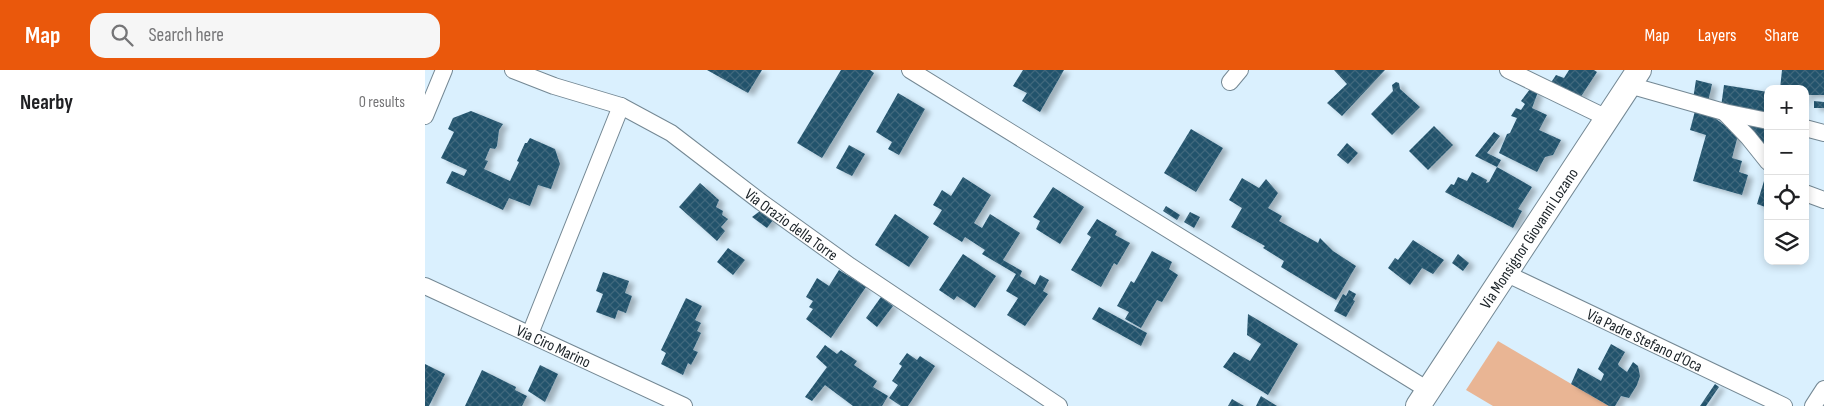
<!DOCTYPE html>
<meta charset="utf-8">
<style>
:root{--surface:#fff;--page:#f6f6f6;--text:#202124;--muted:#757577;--line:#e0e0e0;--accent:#ea580c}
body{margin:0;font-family:"Sofia Sans Condensed",sans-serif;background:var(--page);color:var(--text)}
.controls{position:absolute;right:15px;top:15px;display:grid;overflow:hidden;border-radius:10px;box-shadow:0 2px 8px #0003}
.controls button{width:45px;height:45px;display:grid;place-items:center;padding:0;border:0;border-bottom:1px solid var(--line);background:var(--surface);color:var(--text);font:25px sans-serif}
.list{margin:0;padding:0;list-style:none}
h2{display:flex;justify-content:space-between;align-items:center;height:65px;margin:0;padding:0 20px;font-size:21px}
h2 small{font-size:16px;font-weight:400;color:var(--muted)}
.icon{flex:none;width:28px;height:28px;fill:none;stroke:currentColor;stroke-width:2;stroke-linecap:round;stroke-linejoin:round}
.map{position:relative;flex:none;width:1399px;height:336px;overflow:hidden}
header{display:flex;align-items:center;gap:30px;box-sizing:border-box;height:70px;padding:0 25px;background:var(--accent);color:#fff}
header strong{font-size:24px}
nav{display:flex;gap:28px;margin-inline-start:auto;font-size:18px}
.search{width:350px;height:45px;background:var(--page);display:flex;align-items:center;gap:12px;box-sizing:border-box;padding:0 18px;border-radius:15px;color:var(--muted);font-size:19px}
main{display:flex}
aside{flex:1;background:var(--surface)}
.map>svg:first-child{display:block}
.green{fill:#e9b594}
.building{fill:url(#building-cross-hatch);filter:url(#shadow)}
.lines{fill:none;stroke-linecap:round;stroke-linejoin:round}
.street-casing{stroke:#748894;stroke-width:18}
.secondary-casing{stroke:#748894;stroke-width:26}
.street{stroke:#fff;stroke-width:16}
.secondary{stroke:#fff;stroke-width:24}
.labels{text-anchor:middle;stroke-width:5;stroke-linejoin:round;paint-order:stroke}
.street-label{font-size:16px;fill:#192126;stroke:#daf0fe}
</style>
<header>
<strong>Map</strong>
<div class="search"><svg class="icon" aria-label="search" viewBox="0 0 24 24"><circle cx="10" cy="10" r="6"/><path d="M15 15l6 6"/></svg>Search here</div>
<nav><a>Map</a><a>Layers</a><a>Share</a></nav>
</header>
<main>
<aside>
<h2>Nearby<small>0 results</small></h2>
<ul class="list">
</ul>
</aside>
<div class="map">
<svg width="1399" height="336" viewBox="0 0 1399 336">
<defs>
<pattern id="building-cross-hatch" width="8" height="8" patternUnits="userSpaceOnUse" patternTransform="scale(1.25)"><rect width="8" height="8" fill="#21526c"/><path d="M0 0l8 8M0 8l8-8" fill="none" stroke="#40677c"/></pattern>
<filter id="shadow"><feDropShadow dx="5.5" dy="3" stdDeviation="2.5" flood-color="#0004"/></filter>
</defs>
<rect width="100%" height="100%" fill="#daf0fe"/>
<polygon class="green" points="1073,271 1184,336 1068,336 1041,320"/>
<g class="building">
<polygon points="282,0 337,0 323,23"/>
<polygon points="416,0 445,0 449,3 397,88 372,73"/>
<polygon points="598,0 639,0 615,42 597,31 602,23 588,16"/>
<polygon points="909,0 960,0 917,46 902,33 922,14"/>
<polygon points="1144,0 1169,0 1172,2 1155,28 1125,14 1131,5 1139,8"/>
<polygon points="1357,0 1399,0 1399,25 1383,25 1380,34 1380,19 1355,19"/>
<polygon points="1271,10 1287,14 1283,32 1268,29"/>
<polygon points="971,12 974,13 975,19 995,37 967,65 946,44 968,21 967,15"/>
<polygon points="1299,15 1343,22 1343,45 1296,37"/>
<polygon points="1105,19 1113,22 1107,38 1122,45 1114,60 1136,70 1128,85 1120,87 1112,102 1074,83 1082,64 1085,63 1092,48 1086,46 1091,38 1096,40 1100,34 1096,31"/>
<polygon points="473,23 500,39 474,85 463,79 467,72 451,62"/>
<polygon points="1389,31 1399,32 1399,38 1389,38"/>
<polygon points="46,41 78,54 74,60 72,76 70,79 65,78 60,90 63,91 59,99 85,111 94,92 92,91 100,73 102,73 105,68 130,79 135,94 126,119 113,115 105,136 84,128 78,140 21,113 27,101 39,106 42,100 16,88 29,62 23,59 28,48"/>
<polygon points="1270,41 1287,46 1313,65 1307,88 1317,91 1314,102 1323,105 1317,125 1268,111 1281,65 1265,60"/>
<polygon points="1325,52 1343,55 1343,79 1329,71 1321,60"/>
<polygon points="1009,56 1028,75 1003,100 984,81"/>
<polygon points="766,59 798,78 771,122 739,103"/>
<polygon points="1069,62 1075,66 1062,83 1076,90 1072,97 1107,117 1093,139 1097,141 1088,158 1020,122 1026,114 1029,115 1033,107 1042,111 1047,102 1062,110 1061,113 1064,112 1072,97 1050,86"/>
<polygon points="922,73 933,83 923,94 912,85"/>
<polygon points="424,75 440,84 427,106 411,98"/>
<polygon points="538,107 566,125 549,153 557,158 565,144 595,163 578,190 597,201 595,206 610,215 615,205 624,210 618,221 623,224 600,256 582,245 593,228 581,221 591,204 557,184 560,180 540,167 537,172 508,154 517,140 508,135 517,120 526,126"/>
<polygon points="817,108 834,118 841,109 853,123 843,138 857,146 854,151 893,173 895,168 908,181 931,196 911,230 856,197 859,191 838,178 840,176 806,157 817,138 804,130"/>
<polygon points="1339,111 1343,112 1343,138 1332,134"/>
<polygon points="275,113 294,130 291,137 298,141 297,145 303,149 296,157 300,161 292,171 254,137"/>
<polygon points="628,117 659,137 635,174 611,159 615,151 608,147"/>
<polygon points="741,136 755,145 752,150 738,141"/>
<polygon points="335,141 348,150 342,158 327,147"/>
<polygon points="765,142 775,147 769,158 759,152"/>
<polygon points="470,144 504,167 484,197 450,175"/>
<polygon points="672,149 692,161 690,165 705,173 692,195 689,193 676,217 646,200 666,167 662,164"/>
<polygon points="988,170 1019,190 1008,204 997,198 985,215 963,198 970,188 973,190"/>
<polygon points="303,178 320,190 308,205 292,192"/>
<polygon points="727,181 747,192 744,199 753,205 737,232 732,230 716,258 700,249 704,242 692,236 706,211 709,213"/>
<polygon points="538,184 571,206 550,238 532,226 529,230 514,220"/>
<polygon points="1033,184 1044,193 1038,201 1027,193"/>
<polygon points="414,200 441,217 406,268 381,249 388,239 384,237 388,231 381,227 392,208 404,216"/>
<polygon points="178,202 204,211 200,223 207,226 201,243 193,240 190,249 171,242 178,224 171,221"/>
<polygon points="924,220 931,224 928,230 930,231 921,247 909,241 918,224 921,226"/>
<polygon points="456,227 468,236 452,257 441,248"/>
<polygon points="261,228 277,236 270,250 276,253 272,261 276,263 268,280 273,282 266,295 263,293 258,305 236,294 241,283 236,280"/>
<polygon points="674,237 722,263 716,276 667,249"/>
<polygon points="823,244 873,274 843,325 798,297 809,282 825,291 836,274 822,265"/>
<polygon points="1186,274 1200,282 1193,294 1194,296 1202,302 1208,292 1213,296 1215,306 1212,315 1204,328 1196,326 1190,336 1184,336 1146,314 1153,298 1176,311 1179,304 1173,299"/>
<polygon points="400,275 412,284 416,280 432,291 429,295 452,311 448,317 463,326 457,336 428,336 400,315 387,331 380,327 402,297 391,287"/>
<polygon points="482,283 492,290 495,286 510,296 483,336 476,336 464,328 473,315 467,311 477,296 474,294"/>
<polygon points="0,294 20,304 4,336 0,336"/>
<polygon points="115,295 133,304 120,332 103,321"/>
<polygon points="57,300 91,317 90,320 102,326 97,336 40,336"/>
<polygon points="1290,314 1294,317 1281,336 1275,336"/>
<polygon points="836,326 852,336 831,336"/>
<polygon points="807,329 819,336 803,336"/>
</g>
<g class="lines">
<g class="street-casing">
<g id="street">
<path id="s1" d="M88,0L129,16L196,36L246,63L336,132L425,196L634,336"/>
<polyline points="485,0 1003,320"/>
<polyline points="1083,0 1182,48"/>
<polyline points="805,12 815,0"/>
<polyline points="1204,15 1299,42 1343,51"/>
<polyline points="1299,42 1323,67 1343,92"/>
<polyline points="0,46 19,0"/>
<polyline points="1380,58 1399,63"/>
<polyline points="1380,123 1399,130"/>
<path id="s2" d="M1080,203L1359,336"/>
<path id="s3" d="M0,216L259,336"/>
<polyline points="105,264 196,36"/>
<polyline points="1388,336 1399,319"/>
</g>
</g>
<g class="secondary-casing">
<g id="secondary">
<path id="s4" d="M993,336L1214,0"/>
</g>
</g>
<use href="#street" class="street"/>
<use href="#secondary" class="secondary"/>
</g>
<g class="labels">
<g class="street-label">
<text dy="6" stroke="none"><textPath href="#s1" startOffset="322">Via Orazio della Torre</textPath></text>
<text dy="6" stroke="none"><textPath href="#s4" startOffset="201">Via Monsignor Giovanni Lozano</textPath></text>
<text dy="6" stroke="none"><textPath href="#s2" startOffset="155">Via Padre Stefano d'Oca</textPath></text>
<text dy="6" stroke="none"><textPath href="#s3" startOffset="142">Via Ciro Marino</textPath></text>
</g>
</g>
</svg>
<div class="controls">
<button>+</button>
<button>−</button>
<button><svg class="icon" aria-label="locate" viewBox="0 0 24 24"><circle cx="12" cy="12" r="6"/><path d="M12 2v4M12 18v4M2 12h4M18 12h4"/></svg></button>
<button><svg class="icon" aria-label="layers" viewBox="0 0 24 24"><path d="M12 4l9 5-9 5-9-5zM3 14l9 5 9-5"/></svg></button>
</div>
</div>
</main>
